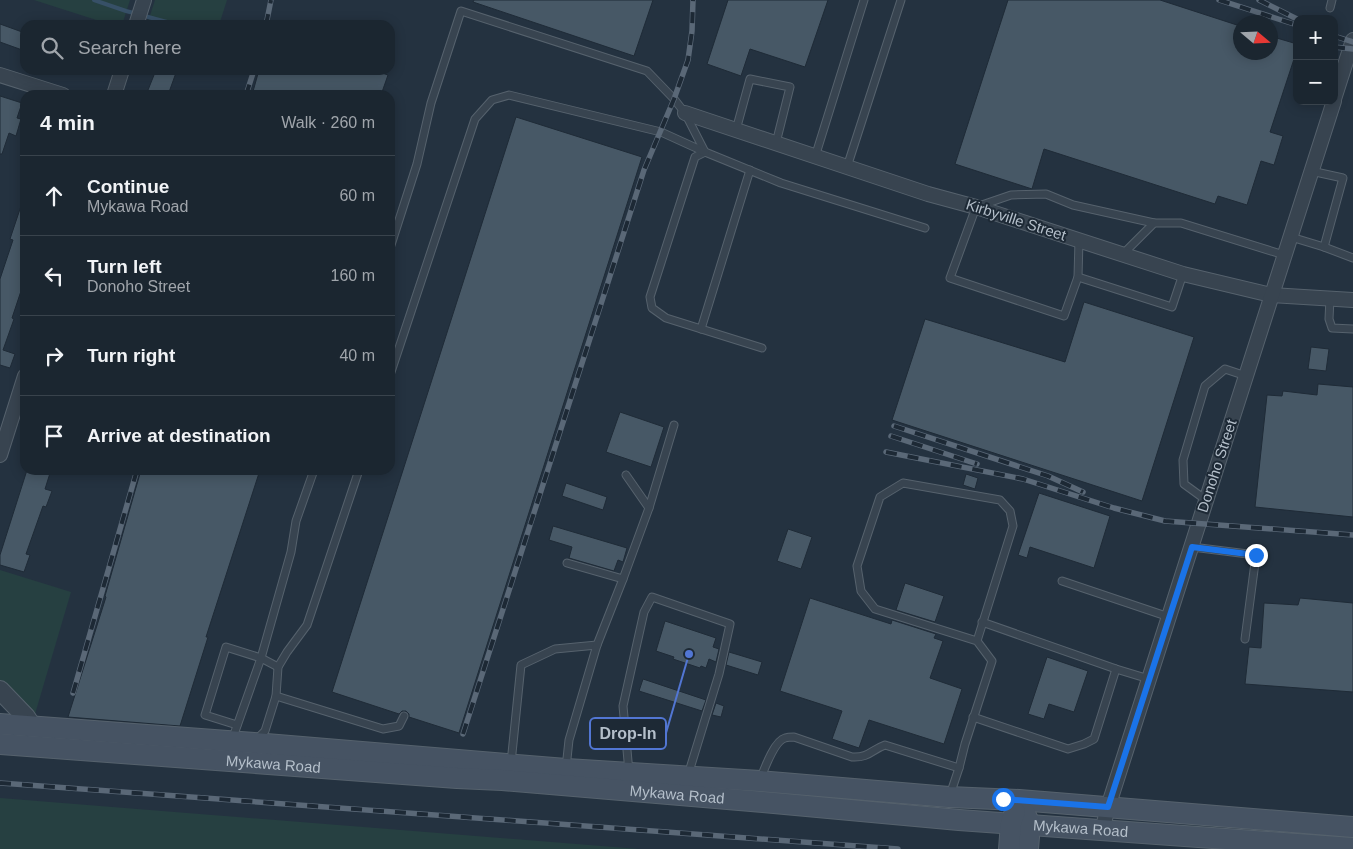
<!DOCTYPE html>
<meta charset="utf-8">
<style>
:root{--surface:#1b2630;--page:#28323c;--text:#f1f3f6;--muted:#a0a5ab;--line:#39434c}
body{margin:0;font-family:Helvetica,sans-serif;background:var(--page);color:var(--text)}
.controls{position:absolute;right:15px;top:15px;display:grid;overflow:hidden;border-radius:10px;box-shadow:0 2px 12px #0003}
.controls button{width:45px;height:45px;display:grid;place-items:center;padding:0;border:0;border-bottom:1px solid var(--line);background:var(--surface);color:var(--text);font:25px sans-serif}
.compass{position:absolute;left:1233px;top:15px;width:45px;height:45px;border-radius:50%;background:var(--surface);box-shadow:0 2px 12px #0003;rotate:109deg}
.stop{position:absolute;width:15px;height:15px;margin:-11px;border:4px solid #1a73e8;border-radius:50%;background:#fff}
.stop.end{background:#1a73e8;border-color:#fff;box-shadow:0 1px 5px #0008}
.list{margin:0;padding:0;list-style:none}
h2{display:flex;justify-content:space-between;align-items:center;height:65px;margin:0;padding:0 20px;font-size:21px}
h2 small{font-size:16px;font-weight:400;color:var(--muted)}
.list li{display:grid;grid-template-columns:32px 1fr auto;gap:15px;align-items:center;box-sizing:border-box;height:80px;padding:0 20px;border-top:1px solid var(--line)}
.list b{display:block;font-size:19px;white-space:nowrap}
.list p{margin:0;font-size:16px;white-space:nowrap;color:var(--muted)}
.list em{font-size:16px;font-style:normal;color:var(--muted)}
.icon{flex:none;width:28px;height:28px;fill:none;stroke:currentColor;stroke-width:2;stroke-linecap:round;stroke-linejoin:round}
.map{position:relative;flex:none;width:1353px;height:849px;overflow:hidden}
.search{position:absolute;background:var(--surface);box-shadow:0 2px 12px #0003;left:20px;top:20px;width:375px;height:55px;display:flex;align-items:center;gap:12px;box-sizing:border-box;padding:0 18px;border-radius:15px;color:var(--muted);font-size:19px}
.panel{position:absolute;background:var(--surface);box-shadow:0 2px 12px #0003;left:20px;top:90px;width:375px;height:385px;border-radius:15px}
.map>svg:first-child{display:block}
.green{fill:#264041}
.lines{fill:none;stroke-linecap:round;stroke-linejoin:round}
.stream{stroke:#375067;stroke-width:4}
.building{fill:#475866;stroke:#1f2b37}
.service-casing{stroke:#56626d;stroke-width:9}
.minor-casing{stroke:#56626d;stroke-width:16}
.tertiary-casing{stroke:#56626d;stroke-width:20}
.secondary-casing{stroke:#56626d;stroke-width:22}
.service{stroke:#384450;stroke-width:7}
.minor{stroke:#384450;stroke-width:14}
.tertiary{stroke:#384450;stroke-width:18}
.secondary{stroke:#465363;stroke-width:20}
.rail-casing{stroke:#5a6877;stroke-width:5.5}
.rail{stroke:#1d2935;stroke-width:4;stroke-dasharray:11;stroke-linecap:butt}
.route{stroke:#1a73e8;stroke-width:6}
.labels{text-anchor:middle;stroke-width:4;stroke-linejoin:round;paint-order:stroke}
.street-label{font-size:15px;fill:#b4bfca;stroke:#1d2935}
.leader{fill:none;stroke:#5276d3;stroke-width:2}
.callout-dot{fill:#5276d3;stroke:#1d2935;stroke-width:2}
.callout{fill:#1d2935;stroke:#5276d3;stroke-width:2}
.callout-label{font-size:16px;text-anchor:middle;font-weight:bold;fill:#b4bfca}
</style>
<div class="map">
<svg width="1353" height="849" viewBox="0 0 1353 849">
<rect width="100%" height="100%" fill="#243240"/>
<g class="green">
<polygon points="34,0 130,0 122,25 112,25"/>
<polygon points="155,0 227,0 219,25 147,25"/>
<polygon points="0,570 71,592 35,714 31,714 0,682"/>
<polygon points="0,798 639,849 0,849"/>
</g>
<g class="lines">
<polyline class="stream" points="94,0 126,11 178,25"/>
</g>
<g class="building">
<polygon points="474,0 653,0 634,56 473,2"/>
<polygon points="728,0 828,0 805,67 750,49 741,76 707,64"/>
<polygon points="1008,0 1160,0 1240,26 1240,52 1270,52 1270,36 1297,44 1297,50 1270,132 1283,136 1274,165 1261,161 1247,205 1218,196 1215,204 1044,149 1032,189 955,164"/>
<polygon points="0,24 25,33 25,51 0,42"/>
<polygon points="156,70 177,70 168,95 146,95"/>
<polygon points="259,70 373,70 388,75 381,95 252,95"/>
<polygon points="0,96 22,103 17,118 21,119 16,136 9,133 2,154 0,154"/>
<polygon points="516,117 642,157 459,733 409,717 409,714 406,711 402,711 399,714 332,692"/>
<polygon points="23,200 25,200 25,292 21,291 12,318 14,319 3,350 15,354 10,368 0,365 0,279 13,240 10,239"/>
<polygon points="1084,302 1194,337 1142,501 892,420 925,319 1065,362"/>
<polygon points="1311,347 1329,349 1326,371 1308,369"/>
<polygon points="1318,384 1353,387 1353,517 1255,507 1267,395 1282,396 1283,391 1317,395"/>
<polygon points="620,412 664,427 651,467 606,452"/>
<polygon points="27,470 51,470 45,489 52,491 46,507 43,506 26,554 30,555 24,572 0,565 0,555"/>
<polygon points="141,470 260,470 206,637 208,637 180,726 68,717 106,597 105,596"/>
<polygon points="966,474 978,478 975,489 963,485"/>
<polygon points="566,483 607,497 603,510 562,496"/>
<polygon points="1039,493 1110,516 1094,568 1030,547 1027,558 1018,555"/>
<polygon points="553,526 627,548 623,562 618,560 614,571 569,558 572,547 549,540"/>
<polygon points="788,529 812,537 801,569 777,561"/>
<polygon points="905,583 944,596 935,622 896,610"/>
<polygon points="810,598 891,624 892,620 936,634 934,638 943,641 930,678 962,689 944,744 869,720 859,748 832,739 842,711 780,691"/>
<polygon points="1300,598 1353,603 1353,692 1245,684 1249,647 1261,648 1264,603 1298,605"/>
<polygon points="665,621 716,638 713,647 719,649 716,662 709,659 706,668 701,666 700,668 673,659 674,657 656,651"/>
<polygon points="729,652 762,662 758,675 726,665"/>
<polygon points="1047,657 1088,671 1074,712 1049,704 1044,719 1028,714"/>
<polygon points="643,679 706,700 702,711 639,691"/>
<polygon points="716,703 724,706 721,717 712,715"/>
</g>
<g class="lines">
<g class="service-casing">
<g id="service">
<polyline points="1330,8 1332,0"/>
<polyline points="736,130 750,79 790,87 776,143"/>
<polyline points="705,152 695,157 650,297 652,308 666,318 762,348"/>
<polyline points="815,157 864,0"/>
<polyline points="847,167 901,0"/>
<polyline points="1291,237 1324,247 1343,178 1311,171"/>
<polyline points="1079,240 1078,277 1064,316 950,278 976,207 1011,195 1046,194 1073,205 1154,223"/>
<polyline points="1324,247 1353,258"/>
<polyline points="390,248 417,164 431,103 461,11 647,71 674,99 685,113 705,152 781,183 925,228"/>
<polyline points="1123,254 1154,223 1181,223 1284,255"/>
<polyline points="1078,277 1172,307 1183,274"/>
<polyline points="1330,298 1329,319 1332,328 1353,329"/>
<polyline points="701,329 750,170"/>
<polyline points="390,375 475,119 492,100 509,95 661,132 705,152"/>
<polyline points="626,475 649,508 674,425"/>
<polyline points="1206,500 1184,484 1183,460 1205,386 1225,369 1246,376"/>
<polyline points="1192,547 1256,555 1245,639"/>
<polyline points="567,563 623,579"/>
<polyline points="1062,581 1169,617"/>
<polyline points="982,622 1116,669 1149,679"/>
<polyline points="276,696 383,729 399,726 404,716"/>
<polyline points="973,717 1068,749 1084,744 1094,739 1116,669"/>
<polyline points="237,725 205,715 226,647 261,658 278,667"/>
<polyline points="232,740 261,658 291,552 296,521 314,470"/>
<polyline points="256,740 265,731 276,696 278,667 287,652 307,625 359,470"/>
<polyline points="511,763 521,665 555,649 597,645"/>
<polyline points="566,768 569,740 597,645 623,579 649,508"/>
<polyline points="629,772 623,706 644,612 652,597 730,624 719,674 688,775"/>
<path d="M760,780C764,770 774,741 785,738C788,737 791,737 794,737L852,757C869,758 871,750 885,745L959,768"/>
<polyline points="950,795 959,768 965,744 992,661 977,641 1013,526 1010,511 1000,500 903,483 880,497 857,566 861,591 875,609 977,641"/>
</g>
</g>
<g class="minor-casing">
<g id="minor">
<polyline points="136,25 144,0"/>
<polyline points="0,75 63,95"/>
<polyline points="114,95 122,70"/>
<polyline points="1334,99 1353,40"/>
<polyline points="685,113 928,194 976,207 1183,274 1271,295 1353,300"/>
<polyline points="0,455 25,376"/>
<polyline points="1102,831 1108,807 1334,101"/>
</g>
</g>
<g class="tertiary-casing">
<polyline id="tertiary" points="0,690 26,717 32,726"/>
</g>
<g class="secondary-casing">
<g id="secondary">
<polyline points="0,724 254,743 566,769 760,781 949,797 1019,800 1353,827"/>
<path id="s1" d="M0,744L457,778L502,780L763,802L959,820L1353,848"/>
<polyline points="1025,813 1030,825 1028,849"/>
<polyline points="1009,849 1011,823 1015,812"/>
</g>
</g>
<use href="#service" class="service"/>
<use href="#minor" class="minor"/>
<use href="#tertiary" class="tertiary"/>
<use href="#secondary" class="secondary"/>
<g class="rail-casing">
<g id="rail">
<polyline points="1219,0 1297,25"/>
<polyline points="1259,0 1297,19"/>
<polyline points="266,25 271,0"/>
<polyline points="1334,36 1353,42"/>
<polyline points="1334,47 1353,49"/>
<polyline points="246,95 254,70"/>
<polyline points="894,426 1048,476 1083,492"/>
<polyline points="891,436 977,464"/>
<polyline points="886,452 1023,479 1114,508 1165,521 1353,535"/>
<polyline points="73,693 137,470"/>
<polyline points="463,734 644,170 674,99 688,60 692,31 693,0"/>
<polyline points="0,783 898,849"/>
</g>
</g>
<use href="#rail" class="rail"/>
</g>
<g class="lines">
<polyline class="route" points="1003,799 1108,807 1192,547 1256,555"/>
</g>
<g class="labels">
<g class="street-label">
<text transform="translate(1016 220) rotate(18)" y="5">Kirbyville Street</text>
<text transform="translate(1217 466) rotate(-72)" y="5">Donoho Street</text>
<text dy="5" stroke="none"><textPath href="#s1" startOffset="274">Mykawa Road</textPath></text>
<text dy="5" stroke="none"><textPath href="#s1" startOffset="679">Mykawa Road</textPath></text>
<text dy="5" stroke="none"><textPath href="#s1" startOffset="1084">Mykawa Road</textPath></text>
</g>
</g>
<path class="leader" d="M689 654L666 733"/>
<circle class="callout-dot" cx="689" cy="654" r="5"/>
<rect class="callout" x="590" y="718" width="76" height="31" rx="5"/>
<g class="callout-label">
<text x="628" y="739">Drop-In</text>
</g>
</svg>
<div class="controls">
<button>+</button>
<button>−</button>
</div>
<svg class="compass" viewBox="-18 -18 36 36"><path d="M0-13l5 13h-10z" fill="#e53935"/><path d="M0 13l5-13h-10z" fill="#a0a5ab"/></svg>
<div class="stop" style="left:1003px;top:799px"></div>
<div class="stop end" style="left:1256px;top:555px"></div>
<div class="search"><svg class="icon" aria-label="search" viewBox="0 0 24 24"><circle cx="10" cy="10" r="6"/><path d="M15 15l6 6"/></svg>Search here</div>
<section class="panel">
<h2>4 min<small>Walk · 260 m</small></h2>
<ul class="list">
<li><svg class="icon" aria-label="ahead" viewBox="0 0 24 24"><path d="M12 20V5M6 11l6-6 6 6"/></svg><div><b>Continue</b><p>Mykawa Road</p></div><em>60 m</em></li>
<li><svg class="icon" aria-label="left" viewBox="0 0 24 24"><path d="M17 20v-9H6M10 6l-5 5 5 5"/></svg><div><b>Turn left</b><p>Donoho Street</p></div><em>160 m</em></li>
<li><svg class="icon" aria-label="right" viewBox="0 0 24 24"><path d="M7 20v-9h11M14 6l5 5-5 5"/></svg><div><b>Turn right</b></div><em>40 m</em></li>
<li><svg class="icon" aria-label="arrive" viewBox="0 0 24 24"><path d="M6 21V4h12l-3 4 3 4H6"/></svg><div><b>Arrive at destination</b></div></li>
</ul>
</section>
</div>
